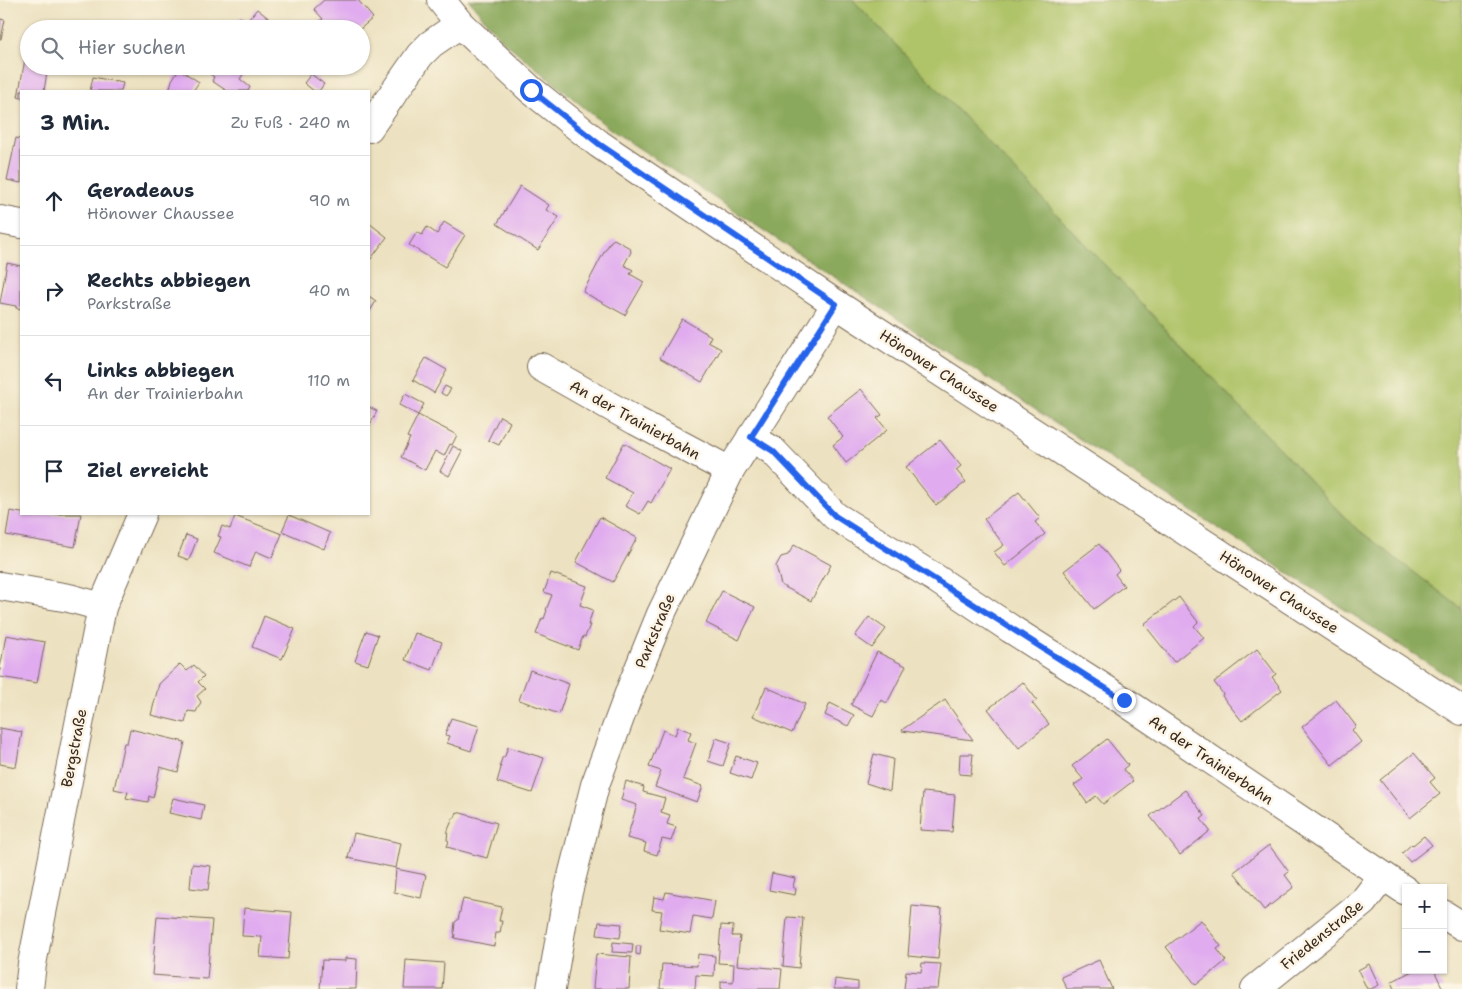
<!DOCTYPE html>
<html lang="de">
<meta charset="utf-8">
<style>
:root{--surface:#fff;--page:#f6f6f7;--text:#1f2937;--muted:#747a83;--line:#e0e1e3}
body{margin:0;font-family:"Shantell Sans",sans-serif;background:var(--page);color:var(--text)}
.controls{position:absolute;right:15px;bottom:15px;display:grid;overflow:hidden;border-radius:0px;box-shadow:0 1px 4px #0004}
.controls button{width:45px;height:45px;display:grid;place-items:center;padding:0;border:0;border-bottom:1px solid var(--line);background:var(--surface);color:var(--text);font:25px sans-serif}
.stop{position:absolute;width:15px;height:15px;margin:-11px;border:4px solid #2563eb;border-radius:50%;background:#fff}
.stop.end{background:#2563eb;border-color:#fff;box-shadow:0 1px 5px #0008}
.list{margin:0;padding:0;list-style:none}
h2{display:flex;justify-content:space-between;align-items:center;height:65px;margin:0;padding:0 20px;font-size:21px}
h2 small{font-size:16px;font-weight:400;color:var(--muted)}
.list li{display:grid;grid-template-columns:32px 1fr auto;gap:15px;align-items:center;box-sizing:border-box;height:90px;padding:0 20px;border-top:1px solid var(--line)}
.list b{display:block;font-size:19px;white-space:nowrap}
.list p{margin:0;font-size:16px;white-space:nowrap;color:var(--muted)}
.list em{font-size:16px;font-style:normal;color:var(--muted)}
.icon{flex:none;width:28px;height:28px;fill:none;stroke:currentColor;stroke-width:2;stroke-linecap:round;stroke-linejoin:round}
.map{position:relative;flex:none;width:1462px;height:989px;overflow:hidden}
.search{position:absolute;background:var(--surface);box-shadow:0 1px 4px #0004;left:20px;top:20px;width:350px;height:55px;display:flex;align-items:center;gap:12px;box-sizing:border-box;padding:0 18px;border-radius:28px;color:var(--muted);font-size:19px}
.panel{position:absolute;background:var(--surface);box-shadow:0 1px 4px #0004;left:20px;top:90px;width:350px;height:425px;border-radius:0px}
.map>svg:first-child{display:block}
.green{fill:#afc367;stroke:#757642}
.forest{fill:#8ba95c;stroke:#636a3d}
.building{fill:#e0acef}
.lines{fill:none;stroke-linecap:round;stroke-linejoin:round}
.street-casing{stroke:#796a57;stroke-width:30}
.secondary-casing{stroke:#796a57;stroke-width:30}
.street{stroke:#fff;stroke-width:28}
.secondary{stroke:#fff;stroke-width:28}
.route{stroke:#2563eb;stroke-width:6}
.labels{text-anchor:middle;stroke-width:5;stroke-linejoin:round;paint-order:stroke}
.street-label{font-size:15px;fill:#3b2a1e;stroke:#fcf5e5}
</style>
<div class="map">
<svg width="1462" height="989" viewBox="0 0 1462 989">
<rect width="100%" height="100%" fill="#fcf5e5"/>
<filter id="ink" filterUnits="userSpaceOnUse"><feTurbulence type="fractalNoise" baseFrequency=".02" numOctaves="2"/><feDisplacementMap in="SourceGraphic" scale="10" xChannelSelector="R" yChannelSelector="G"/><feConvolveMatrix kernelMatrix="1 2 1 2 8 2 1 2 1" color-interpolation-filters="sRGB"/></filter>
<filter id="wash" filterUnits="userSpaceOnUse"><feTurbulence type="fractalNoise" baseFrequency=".0096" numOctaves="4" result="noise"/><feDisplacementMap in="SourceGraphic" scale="20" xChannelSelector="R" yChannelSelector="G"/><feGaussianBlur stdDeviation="1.12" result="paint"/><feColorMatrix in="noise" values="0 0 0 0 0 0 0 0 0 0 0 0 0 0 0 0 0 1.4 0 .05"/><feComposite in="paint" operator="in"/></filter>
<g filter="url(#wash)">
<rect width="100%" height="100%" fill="#ece1c0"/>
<polygon class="green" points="853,0 1462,0 1462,609 1352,525"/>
<polygon class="forest" points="469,0 853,0 1352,525 1462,609 1462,685 1095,449 610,129 501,39"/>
<g id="blocks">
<g class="building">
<polygon points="324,0 358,0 373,18 360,29 327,29 320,21 323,19 314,9"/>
<polygon points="257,9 276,24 272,29 259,29 248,20"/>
<polygon points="240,17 256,29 235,29 233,27"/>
<polygon points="0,19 5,20 1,39 0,39"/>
<polygon points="28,43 29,66 48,66 44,91 21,91 21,98 18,97"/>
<polygon points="209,66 249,66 240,79 250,87 248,91 227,91 212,81 214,77 206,71"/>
<polygon points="179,69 199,82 193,91 169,91 172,80"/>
<polygon points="311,74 324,84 319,91 314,91 304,83"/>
<polygon points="93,77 123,83 121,91 90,91"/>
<polygon points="16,138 21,139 21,183 7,180"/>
<polygon points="520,186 549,205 546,210 559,217 538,250 497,224"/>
<polygon points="444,222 465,235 445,267 409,245 417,232 422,235 427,227 437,234"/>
<polygon points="369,223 387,237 370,260 369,259"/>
<polygon points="614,239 630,248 631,252 624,265 633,270 630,274 644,282 625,315 583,292 603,254 611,241"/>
<polygon points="7,263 21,266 21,309 16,308 16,306 0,303"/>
<polygon points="369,296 376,301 369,313"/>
<polygon points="682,319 711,336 708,342 721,349 702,382 660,358"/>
<polygon points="426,358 447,370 434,393 413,380"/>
<polygon points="445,386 451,389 446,396 441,393"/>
<polygon points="861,389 882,415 877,418 887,430 846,463 833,445 843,437 827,416"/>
<polygon points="405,394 424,404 418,415 457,435 452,445 450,444 444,456 435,451 425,470 401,457 410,438 407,437 418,415 399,405"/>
<polygon points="369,407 377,411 369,427"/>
<polygon points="500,416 510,422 499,445 488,440"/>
<polygon points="940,440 961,466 956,470 966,482 936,505 906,467"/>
<polygon points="624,443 670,469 651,503 648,501 640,514 625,506 633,493 605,478"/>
<polygon points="453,446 462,451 449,476 440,471"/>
<polygon points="1019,492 1040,518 1035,522 1045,534 1005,566 994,552 1004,545 984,519"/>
<polygon points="10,511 39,516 39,514 81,514 75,547 6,535"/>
<polygon points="289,515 330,533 324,549 282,531"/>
<polygon points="235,516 282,534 272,558 256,551 249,567 214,553 221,537 218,536 222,526 230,529"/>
<polygon points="600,517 637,538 613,582 576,562"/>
<polygon points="186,535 197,539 189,560 178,556"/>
<polygon points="1099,544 1119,570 1115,574 1124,586 1094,609 1064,571"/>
<polygon points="794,545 831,565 811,601 781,585 776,566 781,557 788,555"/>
<polygon points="551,573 587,586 580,605 593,610 588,625 590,625 585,637 583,636 578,650 536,634 542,618 544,619 547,610 546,610 552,595 544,592"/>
<polygon points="722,591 755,607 739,640 706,623"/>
<polygon points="1179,597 1198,622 1194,626 1204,638 1174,662 1144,624"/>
<polygon points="264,616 295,629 282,659 252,647"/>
<polygon points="869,617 886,629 872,648 855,636"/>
<polygon points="366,631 378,635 368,665 355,661"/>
<polygon points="415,633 442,642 432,670 405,660"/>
<polygon points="6,635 45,642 37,683 0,677 0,670"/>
<polygon points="1257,649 1276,674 1272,677 1282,690 1242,721 1222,696 1223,694 1214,682"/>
<polygon points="877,652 906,666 887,703 881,700 873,716 851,705"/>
<polygon points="180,664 187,671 194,665 204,676 198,682 205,689 197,696 201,702 196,712 188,711 185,723 151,715 159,684"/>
<polygon points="530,670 569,684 559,714 519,700"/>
<polygon points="1023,682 1037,700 1032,703 1049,724 1019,748 988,709"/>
<polygon points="766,687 805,704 792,733 753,716"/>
<polygon points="945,700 973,740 902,731 903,729"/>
<polygon points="1336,700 1356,726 1352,730 1361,742 1332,765 1302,727"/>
<polygon points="830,703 854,715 848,726 825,715"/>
<polygon points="451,718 479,726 471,751 447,743 450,736 445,735"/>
<polygon points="678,727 691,732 688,740 696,743 683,779 703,786 697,802 655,787 661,771 649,767 663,730 675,735"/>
<polygon points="0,728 22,732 16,767 0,764"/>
<polygon points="130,729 185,742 178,772 160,767 153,798 149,796 148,802 126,798 128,792 114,789 124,743 127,743"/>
<polygon points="716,738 731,743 723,766 708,761"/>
<polygon points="1107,739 1128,765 1123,769 1133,781 1103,804 1096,796 1087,803 1074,785 1083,779 1072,766"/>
<polygon points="508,747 544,758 532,793 497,782 501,768 500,765 502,758 505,756"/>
<polygon points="1414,753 1435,778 1430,782 1440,794 1410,818 1380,780"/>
<polygon points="874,754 893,759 890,791 866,783"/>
<polygon points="960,754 973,754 971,775 959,774"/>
<polygon points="736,756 757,763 751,780 730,773"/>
<polygon points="626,781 644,787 643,792 665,798 661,812 670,815 667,824 676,827 671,841 662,839 657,855 644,851 646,843 627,838 637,805 621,800"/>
<polygon points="1185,790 1205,816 1201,819 1210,831 1180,855 1150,816"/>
<polygon points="923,792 955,795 952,832 920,830"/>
<polygon points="173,798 204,805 201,820 169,813"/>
<polygon points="457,812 497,823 487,858 447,847 449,841 447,840 448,830 453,818 455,818"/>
<polygon points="354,833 401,843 396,868 348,858"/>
<polygon points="1424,836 1432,845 1410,862 1402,853 1412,844 1413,845"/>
<polygon points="1269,845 1289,872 1285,875 1294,887 1264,910 1234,872"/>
<polygon points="192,864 211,866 208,890 190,888"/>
<polygon points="396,869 426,875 421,898 394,892"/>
<polygon points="772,873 795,878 793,887 796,889 795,895 769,890"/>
<polygon points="666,892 715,901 712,919 693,916 690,934 659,929 662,911 652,910 654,897 664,899"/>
<polygon points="463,899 502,907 499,921 502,921 500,933 496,933 494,946 454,938 455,935 454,932 455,922 458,920"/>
<polygon points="912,906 942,909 938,959 908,956"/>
<polygon points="244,908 292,912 288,959 260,957 262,937 242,936"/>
<polygon points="157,916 212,920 207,979 152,975"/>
<polygon points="787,917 803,918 799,968 783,966"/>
<polygon points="1201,920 1221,946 1217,949 1226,961 1196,985 1166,947"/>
<polygon points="599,922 622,924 620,938 597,935"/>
<polygon points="721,925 733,926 732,936 740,936 737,965 782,969 780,989 721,989 721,981 733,982 734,964 718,963"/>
<polygon points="613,942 633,944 632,953 612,952"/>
<polygon points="636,946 641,946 640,955 636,954"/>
<polygon points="596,954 631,957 629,989 593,989"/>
<polygon points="698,954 715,956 714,976 696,975 695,989 660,989 662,964 697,966"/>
<polygon points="345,958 357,959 356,989 320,989 322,960 345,961"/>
<polygon points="406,960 444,963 442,989 404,989"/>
<polygon points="1099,960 1112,989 1067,989 1061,977"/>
<polygon points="922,963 941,964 938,989 904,989 906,971 921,972"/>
<polygon points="1369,964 1379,985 1371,989 1367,989 1358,970"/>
<polygon points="1414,970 1434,970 1443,989 1394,989 1391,982"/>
<polygon points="835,979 858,982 858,989 834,989"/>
</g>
</g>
</g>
<g filter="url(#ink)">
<use href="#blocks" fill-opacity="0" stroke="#796a57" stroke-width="1"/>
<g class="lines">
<g class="street-casing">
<g id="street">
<polyline points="369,128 420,55 431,44 460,24"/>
<polyline points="0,220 21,224"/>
<polyline points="541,367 636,421 730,471"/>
<polyline points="751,437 773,451 835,516 935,578 1011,629 1124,701 1406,891"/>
<polyline points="0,586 69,598 102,607"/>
<polyline points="1443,914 1462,926"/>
<polyline points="29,989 32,964 102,607 142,514"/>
<polyline points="551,989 567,896 595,785 631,688 661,614 730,471 836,304"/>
<polyline points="1255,989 1363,902 1383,876"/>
</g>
</g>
<g class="secondary-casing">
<polyline id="secondary" points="441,0 460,24 531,90 599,144 836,304 1462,711"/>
</g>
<use href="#street" class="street"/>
<use href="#secondary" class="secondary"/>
</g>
</g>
<g class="lines" filter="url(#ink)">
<polyline class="route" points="531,90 599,144 836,304 751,437 773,451 835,516 1124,700"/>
</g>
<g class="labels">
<g class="street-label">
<text transform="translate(939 371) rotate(33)" y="5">Hönower Chaussee</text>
<text transform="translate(635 420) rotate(29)" y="5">An der Trainierbahn</text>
<text transform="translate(1279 592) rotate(33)" y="5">Hönower Chaussee</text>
<text transform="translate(655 631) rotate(-67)" y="5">Parkstraße</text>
<text transform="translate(74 748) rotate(-79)" y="5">Bergstraße</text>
<text transform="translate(1211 760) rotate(34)" y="5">An der Trainierbahn</text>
<text transform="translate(1322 935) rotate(-39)" y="5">Friedenstraße</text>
</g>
</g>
</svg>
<div class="controls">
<button>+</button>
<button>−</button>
</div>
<div class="stop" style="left:531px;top:90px"></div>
<div class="stop end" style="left:1124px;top:700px"></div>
<div class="search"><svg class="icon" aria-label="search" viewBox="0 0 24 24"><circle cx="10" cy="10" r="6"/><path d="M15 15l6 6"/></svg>Hier suchen</div>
<section class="panel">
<h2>3 Min.<small>Zu Fuß · 240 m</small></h2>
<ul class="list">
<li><svg class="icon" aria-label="ahead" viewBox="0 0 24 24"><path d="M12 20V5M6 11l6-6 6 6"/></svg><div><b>Geradeaus</b><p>Hönower Chaussee</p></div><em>90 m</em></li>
<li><svg class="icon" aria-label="right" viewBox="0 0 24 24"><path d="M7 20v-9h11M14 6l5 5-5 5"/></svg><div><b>Rechts abbiegen</b><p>Parkstraße</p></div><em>40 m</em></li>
<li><svg class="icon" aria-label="left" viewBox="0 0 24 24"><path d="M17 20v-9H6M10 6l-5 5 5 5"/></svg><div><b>Links abbiegen</b><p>An der Trainierbahn</p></div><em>110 m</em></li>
<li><svg class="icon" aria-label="arrive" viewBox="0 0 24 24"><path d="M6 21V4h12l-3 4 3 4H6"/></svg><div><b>Ziel erreicht</b></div></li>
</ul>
</section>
</div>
